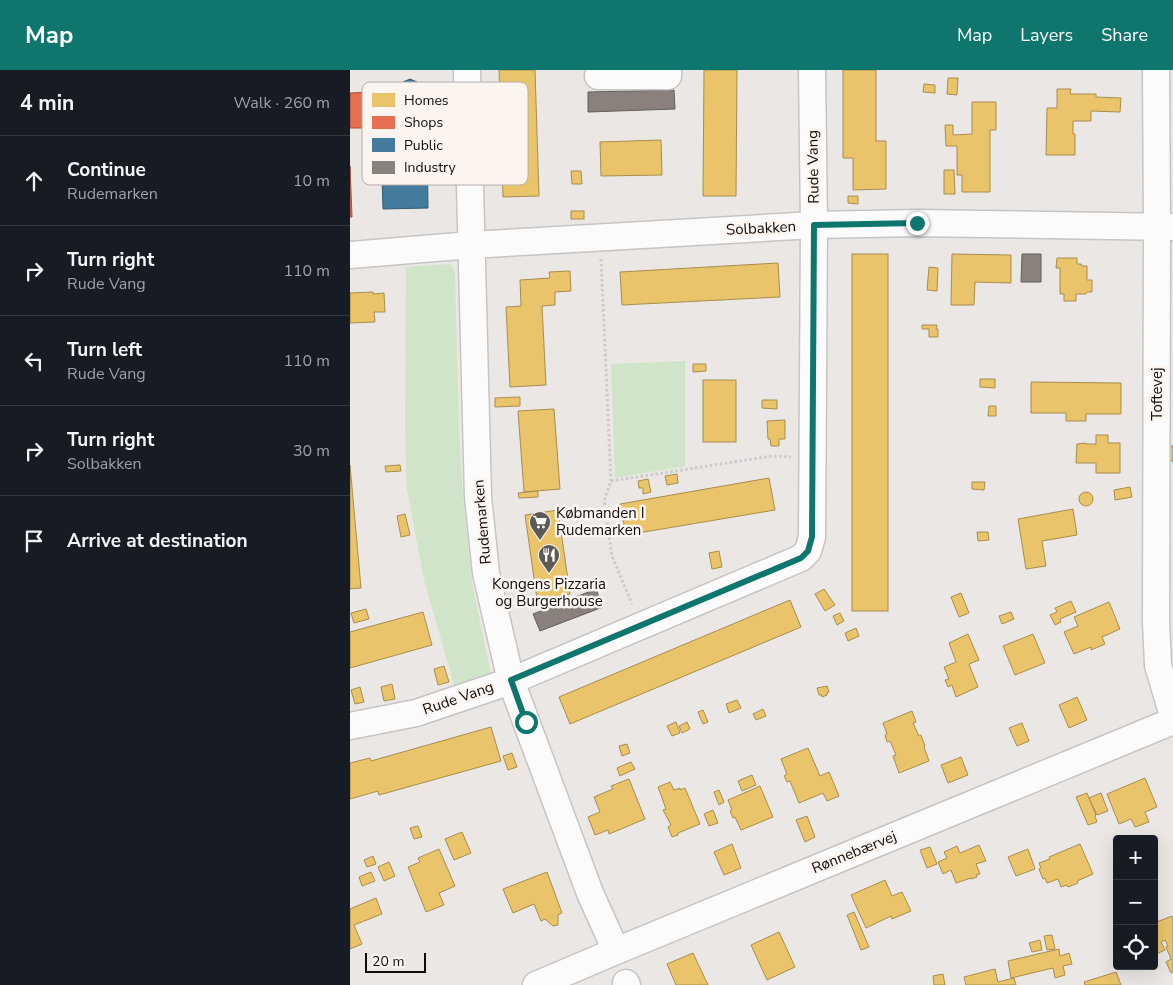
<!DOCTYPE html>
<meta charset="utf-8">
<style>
:root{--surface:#171b24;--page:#20242c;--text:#f1f3f6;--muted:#9ea1a6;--line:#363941;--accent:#0f766e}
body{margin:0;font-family:"Nunito Sans",sans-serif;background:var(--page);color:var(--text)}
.controls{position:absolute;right:15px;bottom:15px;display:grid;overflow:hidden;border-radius:5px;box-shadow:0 5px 20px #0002}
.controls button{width:45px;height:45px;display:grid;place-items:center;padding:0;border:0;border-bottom:1px solid var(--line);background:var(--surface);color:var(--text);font:25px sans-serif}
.scale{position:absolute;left:15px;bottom:12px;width:61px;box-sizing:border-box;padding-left:5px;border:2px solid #0f0c0b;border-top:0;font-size:14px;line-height:18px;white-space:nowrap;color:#0f0c0b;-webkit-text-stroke:4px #fbf4ef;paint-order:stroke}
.stop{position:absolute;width:15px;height:15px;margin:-11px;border:4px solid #0f766e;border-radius:50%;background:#fff}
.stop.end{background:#0f766e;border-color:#fff;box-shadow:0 1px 5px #0008}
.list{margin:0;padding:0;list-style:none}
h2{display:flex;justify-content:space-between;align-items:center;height:65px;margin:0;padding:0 20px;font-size:21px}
h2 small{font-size:16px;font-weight:400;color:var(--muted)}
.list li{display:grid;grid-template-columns:32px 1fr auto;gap:15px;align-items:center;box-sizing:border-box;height:90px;padding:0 20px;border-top:1px solid var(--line)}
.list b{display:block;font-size:19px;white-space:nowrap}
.list p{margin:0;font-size:16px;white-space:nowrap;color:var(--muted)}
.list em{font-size:16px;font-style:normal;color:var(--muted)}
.icon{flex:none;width:28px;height:28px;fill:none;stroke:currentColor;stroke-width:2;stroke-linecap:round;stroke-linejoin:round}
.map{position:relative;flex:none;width:823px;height:915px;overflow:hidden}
header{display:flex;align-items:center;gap:30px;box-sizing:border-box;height:70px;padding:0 25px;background:var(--accent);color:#fff}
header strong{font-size:24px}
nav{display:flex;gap:28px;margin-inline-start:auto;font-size:18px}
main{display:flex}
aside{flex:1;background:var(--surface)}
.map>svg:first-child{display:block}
.green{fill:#d0e4ca}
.homes{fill:#e9c46a;stroke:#a88d4e}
.shops{fill:#e76f51;stroke:#a6513c}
.public{fill:#457b9d;stroke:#355a71}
.industry{fill:#8a817c;stroke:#655e5a}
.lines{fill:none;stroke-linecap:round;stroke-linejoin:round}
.minor-casing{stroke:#c7c5c3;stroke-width:29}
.path{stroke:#cccbcb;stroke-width:3;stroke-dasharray:2.5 2.5;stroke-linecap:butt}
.minor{stroke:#fcfbfb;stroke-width:26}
.route{stroke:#0f766e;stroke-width:6}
.labels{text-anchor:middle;stroke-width:5;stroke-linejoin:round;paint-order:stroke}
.street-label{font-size:15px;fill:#0f0c0b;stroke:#fbf4ef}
.poi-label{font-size:15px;fill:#0f0c0b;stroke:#fbf4ef;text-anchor:start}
.key{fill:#fbf4ef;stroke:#b4aeab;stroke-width:1}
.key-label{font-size:14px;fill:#0f0c0b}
</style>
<header>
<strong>Map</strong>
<nav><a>Map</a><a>Layers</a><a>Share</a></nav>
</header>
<main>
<aside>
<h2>4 min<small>Walk · 260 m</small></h2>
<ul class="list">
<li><svg class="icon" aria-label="ahead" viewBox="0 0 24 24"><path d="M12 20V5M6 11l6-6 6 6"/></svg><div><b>Continue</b><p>Rudemarken</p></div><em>10 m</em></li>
<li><svg class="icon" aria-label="right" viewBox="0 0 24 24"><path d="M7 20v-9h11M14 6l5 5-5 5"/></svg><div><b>Turn right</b><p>Rude Vang</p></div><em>110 m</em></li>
<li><svg class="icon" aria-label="left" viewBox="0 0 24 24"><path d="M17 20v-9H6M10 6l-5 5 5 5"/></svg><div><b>Turn left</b><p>Rude Vang</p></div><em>110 m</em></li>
<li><svg class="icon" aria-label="right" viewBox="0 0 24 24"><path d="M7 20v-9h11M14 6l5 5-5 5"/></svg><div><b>Turn right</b><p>Solbakken</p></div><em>30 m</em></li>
<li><svg class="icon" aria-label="arrive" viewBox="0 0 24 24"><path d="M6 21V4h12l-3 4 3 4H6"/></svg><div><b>Arrive at destination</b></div></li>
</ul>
</aside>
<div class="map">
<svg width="823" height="915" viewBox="0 0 823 915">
<rect width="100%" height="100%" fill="#eae7e5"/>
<g class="green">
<polygon points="100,194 105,202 109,357 113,429 122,512 141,605 105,618 74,510 57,420 55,359 56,197"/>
<polygon points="335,291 335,396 265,408 261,294"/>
</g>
<g class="homes">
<polygon points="149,0 185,0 189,126 153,127"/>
<polygon points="354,0 387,0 386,126 353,126"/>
<polygon points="493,0 526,0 526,71 536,71 536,119 503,120 503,88 493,88"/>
<polygon points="598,8 608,8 607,25 597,24"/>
<polygon points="574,14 585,15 585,23 573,22"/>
<polygon points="707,19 721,19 720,24 746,24 746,27 771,28 770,42 741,41 741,51 723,51 723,64 725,64 725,85 696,85 697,38 707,38"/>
<polygon points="622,32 646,32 646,60 640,60 640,122 612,122 612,105 607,105 607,76 596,76 595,55 603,55 603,65 622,64"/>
<polygon points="311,70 312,105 251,106 250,72"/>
<polygon points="594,100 604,100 605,124 594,124"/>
<polygon points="221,101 231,101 232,114 222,114"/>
<polygon points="498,126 508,126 508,134 498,133"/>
<rect x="221" y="141" width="13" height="8"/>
<rect x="502" y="184" width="36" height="357"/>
<polygon points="602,184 661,185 661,213 625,212 624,235 601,235"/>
<polygon points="707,188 727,188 727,194 731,194 732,196 737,196 737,210 742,210 742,222 737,222 736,224 726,224 726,231 714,231 714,224 710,224 710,198 706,198"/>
<polygon points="428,193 430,227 272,235 270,202"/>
<polygon points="579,197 588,198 587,221 577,220"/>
<polygon points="220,201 221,221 205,222 205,235 192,236 196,315 160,317 156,237 171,236 170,210 200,208 199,202"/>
<polygon points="23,222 23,224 34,223 35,242 24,242 25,252 0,253 0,223"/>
<polygon points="572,255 587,255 586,259 588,259 588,267 579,267 579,259 572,259"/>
<polygon points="343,294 356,294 356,301 343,302"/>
<polygon points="630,309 645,309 645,318 630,317"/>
<rect x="353" y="310" width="33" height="62"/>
<polygon points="681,312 771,313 771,344 736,344 736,351 716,351 716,343 681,343"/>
<polygon points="170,327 170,336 145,337 145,328"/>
<polygon points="412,330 427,330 427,339 412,338"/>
<polygon points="639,336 646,336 646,346 638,346"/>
<polygon points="204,339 210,419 174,422 168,341"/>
<polygon points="435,350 435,369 429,369 429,376 421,376 420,369 418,369 417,351"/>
<polygon points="746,365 758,365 758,373 770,373 770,403 746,403 746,393 726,393 727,374 736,373 736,374 746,374"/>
<rect x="818" y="376" width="5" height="15"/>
<polygon points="0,395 11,518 0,519"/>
<polygon points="50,395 51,401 36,402 35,396"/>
<polygon points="327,404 328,413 317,415 315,406"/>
<polygon points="419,408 425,440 276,465 270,434"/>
<polygon points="298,409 301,422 293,424 293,418 289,418 288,411"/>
<polygon points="622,412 635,412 634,420 622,419"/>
<polygon points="780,417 782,427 765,430 764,420"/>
<polygon points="188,421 188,427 169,428 168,423"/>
<circle cx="736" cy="429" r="7"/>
<polygon points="723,439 727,465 692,471 696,496 676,499 668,449"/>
<polygon points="208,440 220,524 187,529 175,445"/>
<polygon points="55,444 60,465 51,467 47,446"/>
<polygon points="627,462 638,462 639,470 628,471"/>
<polygon points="369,481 372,497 362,499 359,483"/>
<polygon points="474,519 485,535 475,541 465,524"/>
<polygon points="611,523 619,543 609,547 601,527"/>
<polygon points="440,530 451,557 220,654 209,627"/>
<polygon points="721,531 726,542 710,549 711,552 705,555 700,545 707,542 705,538"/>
<polygon points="759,532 770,559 752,567 755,574 741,580 741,577 724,584 714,562 728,556 724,547"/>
<polygon points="16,539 19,549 4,553 1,543"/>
<polygon points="73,542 82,575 0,598 0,562"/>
<polygon points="661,542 664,549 652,554 649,546"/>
<polygon points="490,543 494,551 487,555 483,546"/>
<polygon points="506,558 509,566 498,571 495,563"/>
<polygon points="618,564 629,590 619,594 628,617 606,627 602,615 598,617 595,610 599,609 594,597 606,592 599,573"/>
<polygon points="683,564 695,593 665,605 653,576"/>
<polygon points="94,596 99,612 88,615 84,599"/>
<polygon points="42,614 45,629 34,631 31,617"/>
<polygon points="477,616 479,622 477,623 477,625 472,627 472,625 469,625 467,618"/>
<polygon points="10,617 14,632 5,634 1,620"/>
<polygon points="727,627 737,650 719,658 709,635"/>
<polygon points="387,630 391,638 379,643 376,634"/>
<polygon points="413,639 416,646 406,650 403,644"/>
<polygon points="353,640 358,652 353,654 348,642"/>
<polygon points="562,641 566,652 563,653 569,666 571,665 575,676 574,677 579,691 549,703 543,686 546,685 540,671 537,672 535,665 537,664 533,653"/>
<polygon points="326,652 330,663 322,666 317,656"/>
<polygon points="337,652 340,659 332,663 329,656"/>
<polygon points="672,653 679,671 667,676 659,658"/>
<polygon points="141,657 151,691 29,725 28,721 0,729 0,693 20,688 21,691"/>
<polygon points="277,674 280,683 272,686 269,676"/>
<polygon points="458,678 470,706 479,702 489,726 477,731 473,723 449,733 440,711 437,712 434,706 437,704 431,689"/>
<polygon points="162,683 167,697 158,700 153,686"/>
<polygon points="611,687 618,705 598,713 591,695"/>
<polygon points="281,692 285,699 270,706 267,698"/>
<polygon points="402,705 406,715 392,721 388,711"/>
<polygon points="795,708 807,737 795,742 799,752 785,757 781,749 769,754 757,724"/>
<polygon points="279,709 295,749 259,764 258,760 245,765 238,747 250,742 244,727 263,719 261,716"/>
<polygon points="320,712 324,720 330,718 330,720 335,718 350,754 328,763 328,765 322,767 318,757 321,755 313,740 316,739 308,717"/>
<polygon points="410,716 423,747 391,760 385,747 383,748 380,741 382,740 378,730"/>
<polygon points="369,720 374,732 369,735 364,722"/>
<polygon points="737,723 746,745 745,746 747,752 738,755 726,727"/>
<polygon points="751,723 758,741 747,745 739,728"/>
<polygon points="363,740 368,753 359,756 354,744"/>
<polygon points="457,746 465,767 455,772 446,750"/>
<polygon points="68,756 72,767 64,769 60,758"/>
<polygon points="112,762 121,783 104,790 95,769"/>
<polygon points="382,774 391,798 374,805 364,782"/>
<polygon points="730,774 743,804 727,811 728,813 718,817 717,815 711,817 708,809 697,813 695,808 693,809 689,799 691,798 689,793 700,789 699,787"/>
<polygon points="629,775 636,791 626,794 630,804 626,805 627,807 621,809 621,808 606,813 601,800 593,804 588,792 597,788 594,782 607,776 610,783"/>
<polygon points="580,777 587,794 577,798 570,780"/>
<polygon points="89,779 105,816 89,823 94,835 76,842 58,797 70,792 68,788"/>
<polygon points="678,779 685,799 666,806 658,787"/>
<polygon points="23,786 26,794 17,797 14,790"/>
<polygon points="39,792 45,806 34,811 28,797"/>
<polygon points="21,802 25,811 12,816 9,807"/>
<polygon points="197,802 212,843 208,845 208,855 203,856 195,849 191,851 184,834 163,843 153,819"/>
<polygon points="535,810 542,826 552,822 561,841 542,849 541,846 516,858 501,825"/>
<polygon points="26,828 32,844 4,855 12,874 0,879 0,839"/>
<polygon points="504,842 519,877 511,880 497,845"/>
<polygon points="822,846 823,849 823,902 821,903 816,892 821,889 816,877 818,876 815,870 811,872 815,880 806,884 804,881 804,853"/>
<polygon points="429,862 445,897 417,910 401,875"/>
<polygon points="702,865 705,879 697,880 694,866"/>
<polygon points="690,870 692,880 682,882 679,873"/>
<polygon points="709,879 710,886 719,883 722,894 713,896 715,905 705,908 703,898 661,908 658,891"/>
<polygon points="343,883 358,915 326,915 317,894"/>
<polygon points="645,899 648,912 664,908 666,915 616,915 614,907"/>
<polygon points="766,902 771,915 735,915 734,912"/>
<polygon points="593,904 595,915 584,915 583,906"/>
</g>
<g class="shops">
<polygon points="22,22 23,58 0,58 0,23"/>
<polygon points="0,96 2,147 0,147"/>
</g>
<polygon class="public" points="60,9 67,12 70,19 75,19 76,25 88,25 88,34 90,34 91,65 77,65 78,138 33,139 32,107 48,106 47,66 31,66 30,35 34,35 34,26 46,26 46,19 49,19 53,12"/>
<g class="industry">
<polygon points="324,20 325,39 238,42 238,22"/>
<polygon points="672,184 691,184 691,212 671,212"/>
<polygon points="246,519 253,537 190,561 183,544"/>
</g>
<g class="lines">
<g class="minor-casing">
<g id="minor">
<polyline points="117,0 128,427 136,503 161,611 240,823 266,881"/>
<polyline points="806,0 807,157 806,552 808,595 823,646"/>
<polyline points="248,6 318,6 318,0"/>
<polyline points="0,185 121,175 464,155 567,153 823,157"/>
<polyline points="0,656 66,643 161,611 451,488 458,481 462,467 464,155 462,0"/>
<polyline points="276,913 277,915"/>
<polyline points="186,915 266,881 823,651"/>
</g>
</g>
<g class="path">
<polyline points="251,189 261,411 254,431 262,486 282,534"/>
<polyline points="261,411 422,386 441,387"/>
</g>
<use href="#minor" class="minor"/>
</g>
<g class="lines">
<polyline class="route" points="176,652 161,610 451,488 458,481 462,467 464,155 567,153"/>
</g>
<defs>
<g id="supermarket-pin" transform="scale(1.125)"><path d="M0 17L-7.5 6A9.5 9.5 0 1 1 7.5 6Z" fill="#5c5957" stroke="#fbf4ef"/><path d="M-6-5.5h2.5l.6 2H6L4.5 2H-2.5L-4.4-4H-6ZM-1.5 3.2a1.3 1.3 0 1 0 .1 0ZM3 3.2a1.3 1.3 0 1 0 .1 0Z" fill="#fff"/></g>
<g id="restaurant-pin" transform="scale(1.125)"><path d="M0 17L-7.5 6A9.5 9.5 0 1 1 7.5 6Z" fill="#5c5957" stroke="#fbf4ef"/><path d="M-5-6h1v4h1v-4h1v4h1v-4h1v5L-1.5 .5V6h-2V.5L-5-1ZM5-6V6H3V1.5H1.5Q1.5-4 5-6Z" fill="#fff"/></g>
</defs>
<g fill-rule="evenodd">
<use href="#supermarket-pin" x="190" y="452"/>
<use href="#restaurant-pin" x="199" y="485"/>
</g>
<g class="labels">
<g class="street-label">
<text transform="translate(463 97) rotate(-91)" y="5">Rude Vang</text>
<text transform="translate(411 158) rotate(-3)" y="5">Solbakken</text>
<text transform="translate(807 324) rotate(-90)" y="5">Toftevej</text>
<text transform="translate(132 452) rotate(-95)" y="5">Rudemarken</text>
<text transform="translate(108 628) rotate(-19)" y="5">Rude Vang</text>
<text transform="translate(504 782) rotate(-22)" y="5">Rønnebærvej</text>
</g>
<g class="poi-label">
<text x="206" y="448">Købmanden I<tspan x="206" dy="17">Rudemarken</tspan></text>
<text x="199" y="519" text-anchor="middle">Kongens Pizzaria<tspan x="199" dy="17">og Burgerhouse</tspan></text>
</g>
</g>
<rect x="12" y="12" width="166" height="103" rx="8" class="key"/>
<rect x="22" y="23" width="23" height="14" fill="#e9c46a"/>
<rect x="22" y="46" width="23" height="13" fill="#e76f51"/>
<rect x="22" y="68" width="23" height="14" fill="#457b9d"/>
<rect x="22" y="91" width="23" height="13" fill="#8a817c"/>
<g class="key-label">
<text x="54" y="35">Homes</text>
<text x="54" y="57">Shops</text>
<text x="54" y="80">Public</text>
<text x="54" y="102">Industry</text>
</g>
</svg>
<div class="controls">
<button>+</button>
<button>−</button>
<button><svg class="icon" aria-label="locate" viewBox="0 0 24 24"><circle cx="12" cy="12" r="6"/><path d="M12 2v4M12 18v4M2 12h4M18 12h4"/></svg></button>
</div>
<div class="scale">20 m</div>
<div class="stop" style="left:176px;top:652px"></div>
<div class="stop end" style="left:567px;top:153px"></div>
</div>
</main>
